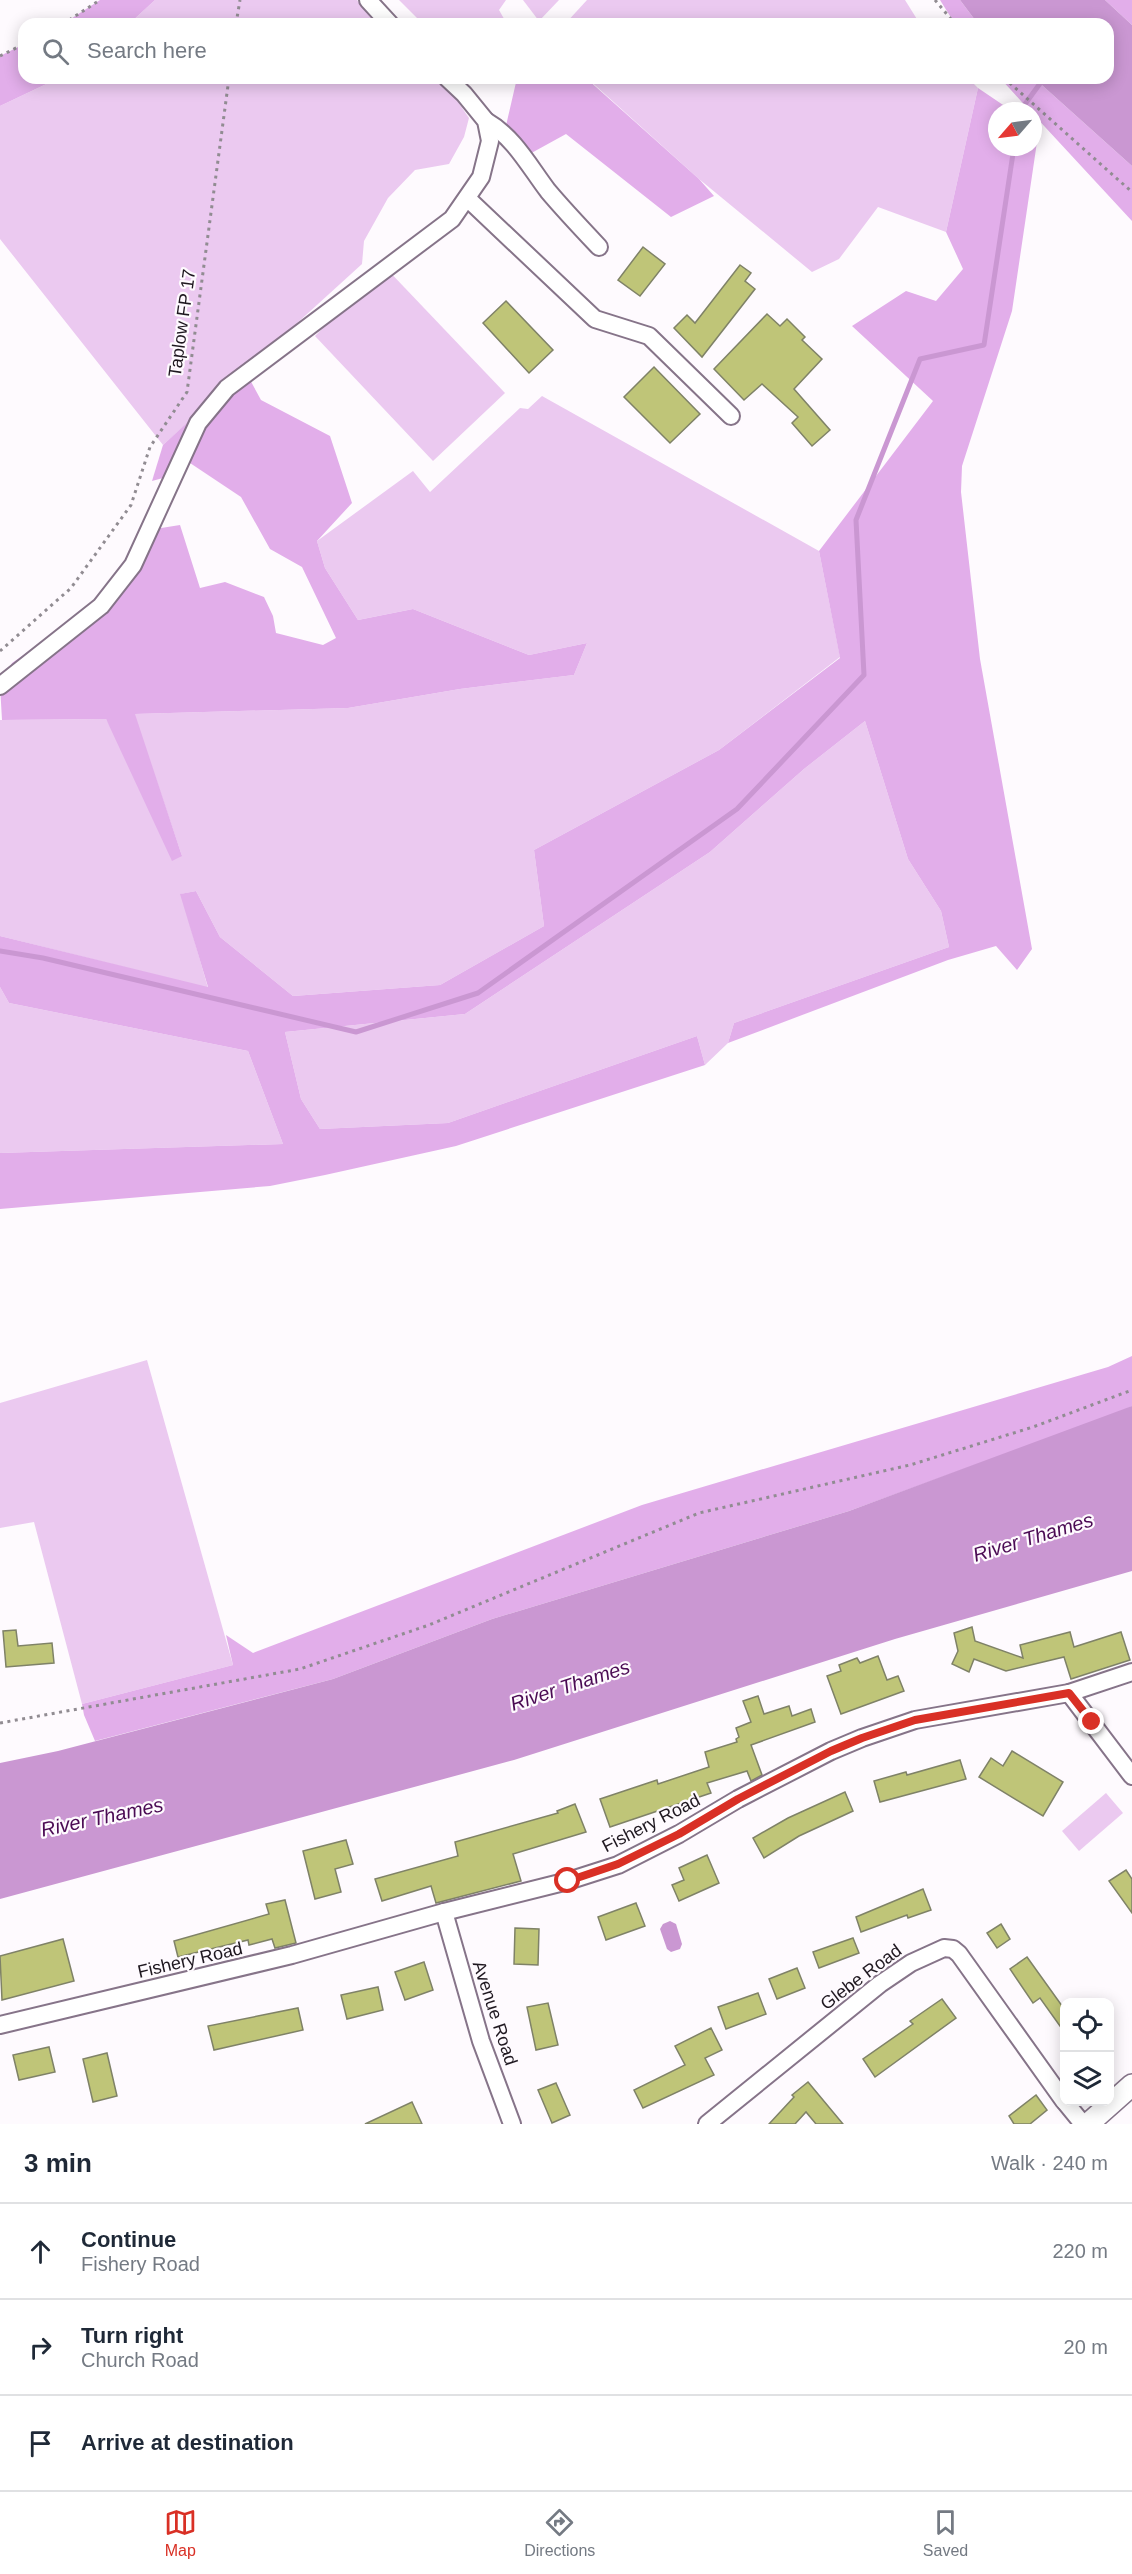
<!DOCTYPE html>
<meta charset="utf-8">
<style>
:root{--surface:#fff;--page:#f2f2f3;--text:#1f2937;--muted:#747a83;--line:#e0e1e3;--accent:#d93025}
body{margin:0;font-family:Helvetica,sans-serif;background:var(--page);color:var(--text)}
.controls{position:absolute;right:18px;bottom:18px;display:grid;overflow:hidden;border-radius:12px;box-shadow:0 3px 15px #0003}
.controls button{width:54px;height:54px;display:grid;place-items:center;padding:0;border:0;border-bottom:2px solid var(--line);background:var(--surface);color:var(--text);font:30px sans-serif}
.compass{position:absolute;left:988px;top:102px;width:54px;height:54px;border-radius:50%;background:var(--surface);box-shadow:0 3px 15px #0003;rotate:242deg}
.stop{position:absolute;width:18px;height:18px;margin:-14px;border:4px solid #d93025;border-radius:50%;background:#fff}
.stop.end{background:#d93025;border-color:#fff;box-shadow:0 2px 6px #0008}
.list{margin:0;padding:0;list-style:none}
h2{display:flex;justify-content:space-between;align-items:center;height:78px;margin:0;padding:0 24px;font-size:26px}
h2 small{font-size:20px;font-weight:400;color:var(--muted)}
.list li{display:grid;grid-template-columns:39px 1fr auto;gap:18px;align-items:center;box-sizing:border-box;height:96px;padding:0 24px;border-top:2px solid var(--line)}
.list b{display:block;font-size:22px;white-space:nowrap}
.list p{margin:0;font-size:20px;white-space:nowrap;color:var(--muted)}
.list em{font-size:20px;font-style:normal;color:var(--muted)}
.icon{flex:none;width:33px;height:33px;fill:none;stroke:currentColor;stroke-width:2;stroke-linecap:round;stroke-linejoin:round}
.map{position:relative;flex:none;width:1132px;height:2124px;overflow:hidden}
.search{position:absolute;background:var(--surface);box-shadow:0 3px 15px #0003;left:18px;right:18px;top:18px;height:66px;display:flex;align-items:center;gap:15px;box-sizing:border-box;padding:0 21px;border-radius:18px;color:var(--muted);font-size:22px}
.sheet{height:366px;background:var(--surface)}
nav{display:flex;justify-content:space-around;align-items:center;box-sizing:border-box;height:84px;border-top:2px solid var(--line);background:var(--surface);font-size:16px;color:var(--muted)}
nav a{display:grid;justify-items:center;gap:3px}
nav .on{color:var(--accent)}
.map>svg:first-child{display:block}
.green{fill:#ebc9f0}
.forest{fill:#e2aeea}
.water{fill:#ca97d2}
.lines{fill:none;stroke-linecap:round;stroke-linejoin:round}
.stream{stroke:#ca97d2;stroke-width:5}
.building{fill:#bfc578;stroke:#7f8267;stroke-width:1.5}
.minor-casing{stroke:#867489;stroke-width:20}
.major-casing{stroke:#867489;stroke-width:24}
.path{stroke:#918c92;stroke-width:3;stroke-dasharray:3 4.5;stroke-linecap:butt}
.minor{stroke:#fff;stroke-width:16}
.major{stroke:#fff;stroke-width:21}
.route{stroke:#d93025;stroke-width:8}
.labels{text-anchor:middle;stroke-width:4.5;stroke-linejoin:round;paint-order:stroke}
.street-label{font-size:18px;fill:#1f1820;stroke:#fefafe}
.water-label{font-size:20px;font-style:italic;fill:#4b0b54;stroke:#fefafe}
</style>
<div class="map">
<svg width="1132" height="2124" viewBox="0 0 1132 2124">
<rect width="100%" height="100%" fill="#fefafe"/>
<g class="green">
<polygon points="155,0 357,0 379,24 129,24"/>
<polygon points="399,0 506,0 499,10 507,24 423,24"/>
<polygon points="523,0 559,0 539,21"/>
<polygon points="587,0 905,0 920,24 565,24"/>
<polygon points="59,78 437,78 447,86 469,118 464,137 449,164 415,170 388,198 364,241 362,264 163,445 0,239 0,106"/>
<polygon points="587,78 968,78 978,88 946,232 878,207 839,259 812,272 699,179"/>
<polygon points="384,266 505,393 433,461 315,336"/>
<polygon points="542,396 819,551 840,657 719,750 534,850 544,926 440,985 293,996 220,937 196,891 181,894 208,988 0,936 0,720 106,719 182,856 134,714 348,708 460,689 574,675 587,643 529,655 413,609 358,620 325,568 317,541 413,471 430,492 520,408 528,409"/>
<polygon points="865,721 908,859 941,911 949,947 734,1023 728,1043 705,1065 697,1036 448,1123 320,1129 301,1099 285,1032 465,1014 710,852 804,769"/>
<polygon points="0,987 9,1003 248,1051 283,1144 0,1153"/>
<polygon points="147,1360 233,1665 82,1704 34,1522 0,1528 0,1403"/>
<polygon points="1106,1793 1123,1813 1079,1851 1062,1831"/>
</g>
<g class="forest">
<polygon points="100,0 155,0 129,24 63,24"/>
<polygon points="940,0 960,0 978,24 955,24"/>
<polygon points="1105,0 1132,0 1132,25"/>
<polygon points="24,44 24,78 59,78 0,106 0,56"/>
<polygon points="517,78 586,78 699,179 714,196 671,217 566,134 526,156 505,130"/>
<polygon points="1000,78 1034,78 1132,166 1132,221 1033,114 1033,111 1030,111"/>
<polygon points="978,88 1012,111 997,111 997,147 1033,147 1033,134 1037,142 1012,311 962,466 961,492 980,659 1032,949 1017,970 996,946 948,960 728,1043 734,1023 949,947 941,911 908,859 865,721 804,769 710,852 465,1014 285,1032 301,1099 320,1129 448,1123 697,1036 705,1065 456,1146 325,1175 270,1186 0,1209 0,1153 283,1144 248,1051 9,1003 0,987 0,936 208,987 180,894 196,891 220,937 293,996 440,985 544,926 534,850 719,750 840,658 819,551 933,401 852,326 906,291 936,301 963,269 946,232"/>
<path d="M249,378L261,400L330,436L352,503L317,541L325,568L358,620L413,609L529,655L587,643L574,675L460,689L348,708L135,714L182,856L172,861L106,719L2,720L0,685L12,663L91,608L155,529L180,525L200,588L225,582L264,597L273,616L276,633L323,645L336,638L302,567L270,549L241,497L190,463C200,420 217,406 249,378Z"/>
<polygon points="189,421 187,432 163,478 152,481 163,445"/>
<polygon points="1132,1356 1132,1406 1123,1411 849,1511 492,1619 333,1679 95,1741 84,1715 82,1704 233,1665 226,1635 253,1653 642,1505 1108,1367"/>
</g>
<g class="water">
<polygon points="960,0 1105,0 1132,25 1132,166 1034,78 1108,78 1108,24 978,24"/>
<polygon points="1132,1406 1132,1571 895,1639 514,1760 0,1899 0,1763 58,1751 333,1679 492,1619 849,1511"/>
<polygon points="670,1921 676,1924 682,1944 680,1949 671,1952 667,1949 660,1929 663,1924"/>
</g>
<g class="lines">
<g class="stream">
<polyline points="1020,111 1044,78"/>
<polyline points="0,951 43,958 356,1032 478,993 737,809 864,675 856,520 920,359 984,345 1014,147"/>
</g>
</g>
<g class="building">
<polygon points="643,247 665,264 640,296 618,280"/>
<polygon points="740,265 751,273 745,281 755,289 702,357 674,328 687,315 695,323"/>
<polygon points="506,301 553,350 529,373 483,323"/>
<polygon points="767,314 780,326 787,319 805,337 802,340 822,359 794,389 830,430 812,446 792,423 798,417 762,384 744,400 714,369"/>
<polygon points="654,367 700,414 670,443 624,397"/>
<polygon points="972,1627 975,1641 1023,1658 1020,1645 1070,1632 1074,1647 1121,1632 1130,1660 1071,1679 1064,1657 1006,1671 974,1659 969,1672 952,1664 958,1651 954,1633"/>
<polygon points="16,1630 18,1646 52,1643 54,1663 6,1667 3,1631"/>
<polygon points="878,1656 887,1680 898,1676 904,1691 841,1714 827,1676 841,1671 839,1665 857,1658 860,1663"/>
<polygon points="758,1696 764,1714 789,1706 792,1716 811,1709 815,1722 751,1745 762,1775 751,1781 747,1771 707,1783 711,1793 610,1827 600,1799 657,1780 658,1784 709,1767 705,1752 737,1742 736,1739 739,1737 736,1728 751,1722 743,1701"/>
<polygon points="1012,1751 1063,1782 1043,1816 979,1777 991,1758 1003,1766"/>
<polygon points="960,1760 966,1779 880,1802 874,1781 906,1772 907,1775"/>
<polygon points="845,1792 853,1811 799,1836 764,1858 753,1838 788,1818"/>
<polygon points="575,1804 586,1832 513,1854 521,1881 436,1903 431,1886 382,1901 375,1879 458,1856 455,1842 558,1813 557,1811"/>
<polygon points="346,1840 353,1864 335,1869 341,1892 315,1899 303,1851"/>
<polygon points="707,1855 719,1883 679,1901 672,1885 684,1880 679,1868"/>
<polygon points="1126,1870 1132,1879 1132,1913 1109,1881"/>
<polygon points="923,1889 931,1910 908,1918 907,1915 861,1932 856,1917"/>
<polygon points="285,1900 296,1943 275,1948 272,1939 249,1945 248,1940 178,1957 174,1941 269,1914 266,1904"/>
<polygon points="636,1903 645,1926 606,1940 598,1917"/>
<polygon points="1001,1924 1010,1939 997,1948 987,1933"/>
<polygon points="515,1928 539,1929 538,1965 514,1964"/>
<polygon points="853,1938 859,1953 819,1968 813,1952"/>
<polygon points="63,1939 74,1981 2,2000 0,1956"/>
<polygon points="1027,1957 1065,2010 1065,2033 1040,1998 1033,2003 1010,1969"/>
<polygon points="424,1962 433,1990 405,2000 395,1972"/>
<polygon points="797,1968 805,1988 777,1999 769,1979"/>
<polygon points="378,1987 383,2010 347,2019 341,1995"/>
<polygon points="758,1993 766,2014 726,2029 718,2007"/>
<polygon points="942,1999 956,2018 875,2077 863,2059 913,2024 910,2021"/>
<polygon points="548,2003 558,2045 536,2050 527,2007"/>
<polygon points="298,2008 303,2030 214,2050 208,2026"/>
<polygon points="711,2028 722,2050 705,2058 714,2075 643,2108 634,2090 685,2065 675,2046"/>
<polygon points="49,2047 55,2072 19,2080 13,2055"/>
<polygon points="107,2053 117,2096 93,2102 83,2059"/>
<polygon points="808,2082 843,2124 816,2124 806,2112 795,2124 769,2124 794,2097 792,2095"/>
<polygon points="556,2083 570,2115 552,2123 538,2090"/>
<polygon points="1036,2095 1047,2110 1030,2124 1014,2124 1009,2116"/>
<polygon points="412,2102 422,2124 365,2124"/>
</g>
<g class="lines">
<g class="minor-casing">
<g id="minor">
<polyline points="368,0 390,24"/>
<path d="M486,121C514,137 529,166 548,191C564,210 582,229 599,247"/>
<polyline points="467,198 595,319 649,336 731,416"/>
<polyline points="0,686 101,606 133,565 198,423 227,388 452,219 481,177 490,141 486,121 464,94 447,78"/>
<polyline points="1069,1693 1132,1776"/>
<polyline points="444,1912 481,2041 512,2124"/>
<polyline points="0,2025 292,1955 444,1912 568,1881 618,1865 679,1834 738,1799 831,1751 862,1738 915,1720 1069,1693 1132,1672"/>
<polyline points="1065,2102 1083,2124"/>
<polyline points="707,2124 880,1984 911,1963 944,1948 953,1949 959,1954 1064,2101"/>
</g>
</g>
<g class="major-casing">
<polyline id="major" points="1088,2124 1132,2085"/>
</g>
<g class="path">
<polyline points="935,0 955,24"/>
<polyline points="63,24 100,0"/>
<polyline points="236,24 240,0"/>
<polyline points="0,56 24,44"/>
<polyline points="1004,78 1132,192"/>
<polyline points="0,651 71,588 131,505 150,447 187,392 229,78"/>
<polyline points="0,1723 300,1669 429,1625 699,1513 910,1465 1033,1427 1132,1390"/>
</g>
<use href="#minor" class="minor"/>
<use href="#major" class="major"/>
</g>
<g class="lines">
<polyline class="route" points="568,1881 618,1864 679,1834 738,1799 831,1751 862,1738 915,1720 1069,1693 1092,1722"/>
</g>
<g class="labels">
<g class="street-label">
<text transform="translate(182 323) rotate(-82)" y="6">Taplow FP 17</text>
<text transform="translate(651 1823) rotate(-27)" y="6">Fishery Road</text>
<text transform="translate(190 1960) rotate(-13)" y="6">Fishery Road</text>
<text transform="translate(861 1977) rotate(-37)" y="6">Glebe Road</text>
<text transform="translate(495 2013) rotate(72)" y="6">Avenue Road</text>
</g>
<g class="water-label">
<text transform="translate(1033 1537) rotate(-17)" y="7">River Thames</text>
<text transform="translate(570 1685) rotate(-18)" y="7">River Thames</text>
<text transform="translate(102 1817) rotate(-12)" y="7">River Thames</text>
</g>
</g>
</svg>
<div class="controls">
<button><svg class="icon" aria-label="locate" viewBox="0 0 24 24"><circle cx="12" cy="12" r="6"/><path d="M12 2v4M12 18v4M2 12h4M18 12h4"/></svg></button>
<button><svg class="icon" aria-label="layers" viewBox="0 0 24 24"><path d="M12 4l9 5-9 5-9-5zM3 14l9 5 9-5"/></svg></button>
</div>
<svg class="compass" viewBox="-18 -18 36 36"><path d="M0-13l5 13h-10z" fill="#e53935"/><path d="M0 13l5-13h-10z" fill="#747a83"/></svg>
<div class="stop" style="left:568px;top:1881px"></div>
<div class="stop end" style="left:1092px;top:1722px"></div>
<div class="search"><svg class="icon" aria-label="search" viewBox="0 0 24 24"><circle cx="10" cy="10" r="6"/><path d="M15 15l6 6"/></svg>Search here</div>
</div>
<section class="sheet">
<h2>3 min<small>Walk · 240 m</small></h2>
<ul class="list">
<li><svg class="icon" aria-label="ahead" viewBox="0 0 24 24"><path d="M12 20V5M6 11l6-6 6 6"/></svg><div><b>Continue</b><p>Fishery Road</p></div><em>220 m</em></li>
<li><svg class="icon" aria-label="right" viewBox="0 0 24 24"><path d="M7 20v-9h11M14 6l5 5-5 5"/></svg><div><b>Turn right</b><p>Church Road</p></div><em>20 m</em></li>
<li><svg class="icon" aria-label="arrive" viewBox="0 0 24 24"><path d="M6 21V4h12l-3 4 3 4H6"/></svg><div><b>Arrive at destination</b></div></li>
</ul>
</section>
<nav>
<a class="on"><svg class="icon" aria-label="map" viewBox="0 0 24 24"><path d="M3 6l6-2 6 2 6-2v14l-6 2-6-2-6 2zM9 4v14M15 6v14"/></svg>Map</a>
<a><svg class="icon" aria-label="directions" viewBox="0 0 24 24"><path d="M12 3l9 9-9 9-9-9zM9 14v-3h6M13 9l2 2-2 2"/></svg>Directions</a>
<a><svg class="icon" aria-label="saved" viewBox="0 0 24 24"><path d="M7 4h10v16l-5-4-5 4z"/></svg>Saved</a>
</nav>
